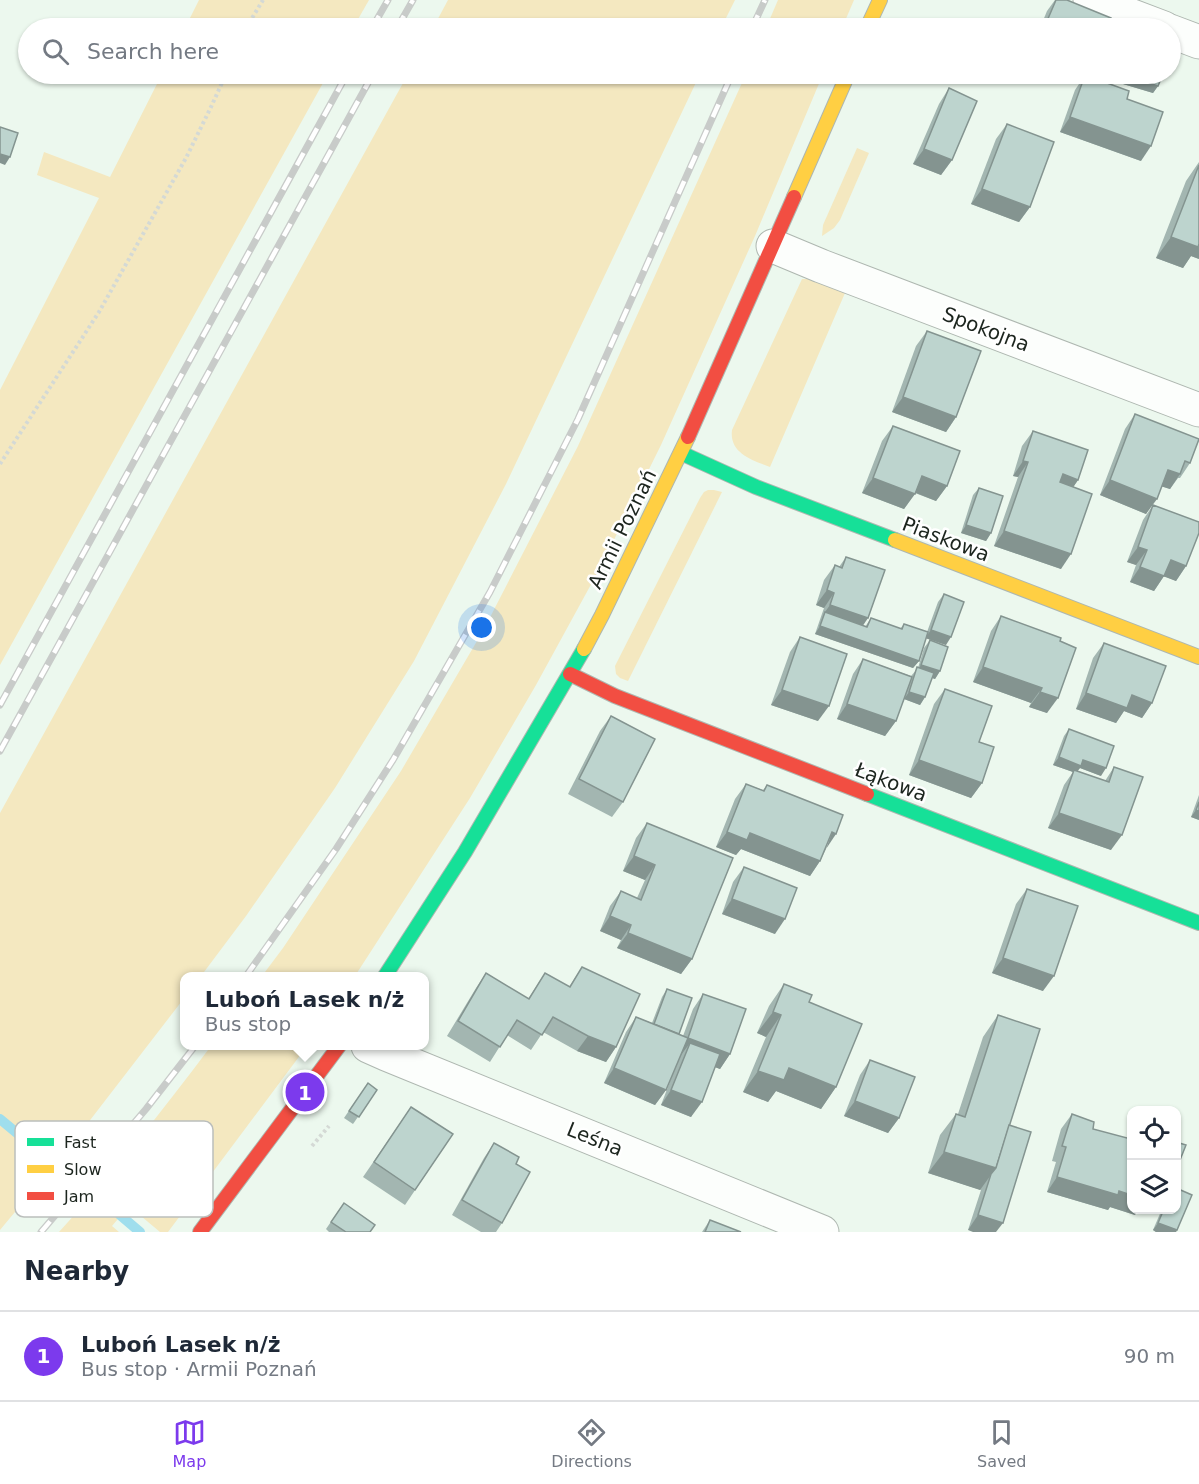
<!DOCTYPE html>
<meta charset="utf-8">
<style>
:root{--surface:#fff;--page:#f6f6f7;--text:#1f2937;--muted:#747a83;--line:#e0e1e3;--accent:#7c3aed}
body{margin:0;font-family:"DejaVu Sans",sans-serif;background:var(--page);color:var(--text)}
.controls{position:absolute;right:18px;bottom:18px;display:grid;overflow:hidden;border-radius:12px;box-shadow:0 2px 4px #0004}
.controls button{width:54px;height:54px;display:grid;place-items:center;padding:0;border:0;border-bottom:2px solid var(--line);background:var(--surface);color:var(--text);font:30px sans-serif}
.you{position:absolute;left:482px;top:628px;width:21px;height:21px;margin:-15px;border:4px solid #fff;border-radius:50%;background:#1a73e8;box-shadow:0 0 0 9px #1a73e833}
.badge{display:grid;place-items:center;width:39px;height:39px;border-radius:50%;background:var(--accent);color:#fff;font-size:20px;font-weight:700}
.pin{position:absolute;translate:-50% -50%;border:3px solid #fff;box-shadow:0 2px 6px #0006}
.popup{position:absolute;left:180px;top:972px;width:249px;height:78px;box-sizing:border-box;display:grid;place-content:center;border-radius:12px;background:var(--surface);filter:drop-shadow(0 2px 4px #0005);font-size:20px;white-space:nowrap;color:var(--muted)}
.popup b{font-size:22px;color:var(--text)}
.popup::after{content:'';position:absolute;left:50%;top:100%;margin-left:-12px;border:12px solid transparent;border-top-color:var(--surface)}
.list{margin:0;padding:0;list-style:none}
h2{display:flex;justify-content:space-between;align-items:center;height:78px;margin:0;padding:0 24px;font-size:26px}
h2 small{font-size:20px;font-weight:400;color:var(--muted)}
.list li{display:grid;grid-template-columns:39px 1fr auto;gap:18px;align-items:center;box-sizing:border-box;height:90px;padding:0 24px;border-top:2px solid var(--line)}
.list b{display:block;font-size:22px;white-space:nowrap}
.list p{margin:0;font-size:20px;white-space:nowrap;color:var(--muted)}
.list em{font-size:20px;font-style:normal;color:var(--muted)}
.icon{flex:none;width:33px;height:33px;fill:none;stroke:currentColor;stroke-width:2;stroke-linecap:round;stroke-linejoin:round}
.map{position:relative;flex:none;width:1199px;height:1232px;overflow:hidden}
.search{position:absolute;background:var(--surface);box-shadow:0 2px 4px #0004;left:18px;right:18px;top:18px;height:66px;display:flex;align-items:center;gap:15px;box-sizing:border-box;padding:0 21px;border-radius:33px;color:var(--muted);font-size:22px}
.sheet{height:168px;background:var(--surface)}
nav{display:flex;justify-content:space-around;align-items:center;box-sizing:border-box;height:84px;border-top:2px solid var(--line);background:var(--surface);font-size:16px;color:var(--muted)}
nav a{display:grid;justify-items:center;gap:3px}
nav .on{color:var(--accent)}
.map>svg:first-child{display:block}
.green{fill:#f4e8c0}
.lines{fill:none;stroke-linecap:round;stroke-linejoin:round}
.stream{stroke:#9fdeed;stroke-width:10}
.street-casing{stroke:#aeb7b0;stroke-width:35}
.fast-casing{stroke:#aeb7b0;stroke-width:16}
.slow-casing{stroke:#aeb7b0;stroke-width:16}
.jam-casing{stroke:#aeb7b0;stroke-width:16}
.path{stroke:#d4d9d5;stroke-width:4;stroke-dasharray:3 3;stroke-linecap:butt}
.street{stroke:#fcfefc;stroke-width:33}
.fast{stroke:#16e098;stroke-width:14}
.slow{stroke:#ffcf43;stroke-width:14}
.jam{stroke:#f24e42;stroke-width:14}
.rail-casing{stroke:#c8cbc9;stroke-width:7}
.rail{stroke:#fff;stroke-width:4.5;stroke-dasharray:14;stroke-linecap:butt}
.wall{fill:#a3b6b1}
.shaded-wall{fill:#849490}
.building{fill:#bdd4ce;stroke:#849490;stroke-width:1.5}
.labels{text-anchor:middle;stroke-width:5;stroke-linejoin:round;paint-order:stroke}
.street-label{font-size:20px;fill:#1c251e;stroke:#fff}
.key{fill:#fff;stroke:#bbbebc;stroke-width:1.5}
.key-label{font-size:16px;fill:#1c251e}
</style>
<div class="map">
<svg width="1199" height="1232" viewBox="0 0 1199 1232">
<rect width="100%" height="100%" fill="#ecf8ee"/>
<g class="green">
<polygon points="199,0 369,0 353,28 185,28"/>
<polygon points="448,0 735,0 721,28 433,28"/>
<polygon points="778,0 854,0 842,28 766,28"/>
<polygon points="162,74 328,74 0,665 0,390 99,198 37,175 44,152 110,177"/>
<polygon points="408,74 700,74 506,484 414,661 335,788 246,916 201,976 185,976 185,997 74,1141 0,1230 0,813"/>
<polygon points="746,74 823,74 755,236 661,445 600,568 536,685 470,798 355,976 262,976 283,948 401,771 484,629 578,446"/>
<polygon points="857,148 869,153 840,220 834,228 822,236 823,225"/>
<path d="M802,279H811L845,293L770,467C752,460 729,453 732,430Z"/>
<polygon points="708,490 714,490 722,492 628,681 620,678 616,674 615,666 700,498 704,492"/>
<path d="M211,1046H307L168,1232H160L129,1206L112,1226L119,1232H59C113,1173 163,1110 211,1046Z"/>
</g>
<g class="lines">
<g class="stream">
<polyline points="0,1119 47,1158"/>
<polyline points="120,1215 140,1232"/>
</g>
<g class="street-casing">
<g id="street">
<polyline points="1090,0 1164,28"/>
<polyline points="1170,31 1199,42"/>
<polyline points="773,246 821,266 1199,410"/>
<polyline points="368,1046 386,1054 822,1232"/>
</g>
</g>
<g class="fast-casing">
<g id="fast">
<polyline points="681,453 756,487 895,540"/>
<polyline points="867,794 1199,923"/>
<polyline points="385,976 465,852 584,649"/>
</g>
</g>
<g class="slow-casing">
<g id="slow">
<polyline points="867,28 880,0"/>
<polyline points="794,197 848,74"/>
<polyline points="895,540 1199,657"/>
<polyline points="584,649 602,615 688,437"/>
</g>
</g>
<g class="jam-casing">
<g id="jam">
<polyline points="688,437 794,197"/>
<polyline points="570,674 615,696 867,794"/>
<polyline points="200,1232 339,1046"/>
</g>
</g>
<g class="path">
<polyline points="246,28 263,0"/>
<polyline points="0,464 99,312 186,158 211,107 226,74"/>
<polyline points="312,1146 329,1126"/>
</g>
<use href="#street" class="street"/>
<use href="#fast" class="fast"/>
<use href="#slow" class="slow"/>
<use href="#jam" class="jam"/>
<g class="rail-casing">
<g id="rail">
<polyline points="372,28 388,0"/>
<polyline points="397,28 413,0"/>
<polyline points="752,28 765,0"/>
<polyline points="0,705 347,74"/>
<polyline points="0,751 373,74"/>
<polyline points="246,976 336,849 393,760 490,592 578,419 732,74"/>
<polyline points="41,1232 146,1109 195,1046"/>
</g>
</g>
<use href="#rail" class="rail"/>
</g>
<g class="wall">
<polygon points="1055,0 1067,0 1107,28 1040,28 1047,11"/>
<polygon points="1126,74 1163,74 1158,86 1153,93 1123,84"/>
<polygon points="1085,75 1127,99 1141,161 1060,132 1075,90"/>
<polygon points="949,88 952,160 941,175 913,164 939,104"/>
<polygon points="1007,124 1030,207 1019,222 971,204 996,139"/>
<polygon points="1199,162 1199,259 1191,256 1183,268 1156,258 1186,181"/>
<polygon points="927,331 956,417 946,432 892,412 916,346"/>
<polygon points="1135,414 1190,463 1180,478 1178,478 1170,489 1161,486 1146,514 1100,495 1125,429"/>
<polygon points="893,426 947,486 936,501 915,493 904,509 862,493 882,441"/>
<polygon points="1033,431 1078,480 1073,487 1061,569 994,546 1018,477 1013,476 1022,446"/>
<polygon points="979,488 991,533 986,541 961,533 973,495"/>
<polygon points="1153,505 1186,566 1176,581 1164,576 1154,591 1130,582 1136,565 1127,562 1143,520"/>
<polygon points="846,557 863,626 865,627 871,618 900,629 904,624 927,632 938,602 944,594 946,645 926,638 919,661 913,668 815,634 824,608 816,605 824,580 835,565 839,567"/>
<polygon points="1001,616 1060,641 1047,713 1029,707 1031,703 973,682 991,631"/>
<polygon points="800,637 818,721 771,705 790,652"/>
<polygon points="930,640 940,671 935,679 932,678 925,697 920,705 904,699 896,721 885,736 837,719 853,674 863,659 911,676 918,668 924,648"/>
<polygon points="1104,643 1152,703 1142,718 1124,711 1116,723 1076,709 1093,658"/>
<polygon points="945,689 979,742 982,783 971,798 909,775 934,704"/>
<polygon points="611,716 623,802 612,817 568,794 600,731"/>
<polygon points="1069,729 1101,776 1080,768 1077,771 1105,781 1114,767 1111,850 1048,828 1064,785 1073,772 1053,765 1064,736"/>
<polygon points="746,784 763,790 767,785 826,849 820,861 810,876 741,849 736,855 716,847 735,799"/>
<polygon points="1199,795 1199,820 1191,817"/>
<polygon points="647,823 692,959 681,974 617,948 621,940 600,931 610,906 621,891 637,898 645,880 623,871 636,838"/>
<polygon points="744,867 775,934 722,914 733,882"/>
<polygon points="1027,889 1043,991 992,973 1016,904"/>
<polygon points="582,967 616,1047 606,1062 577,1051 543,1032 531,1050 507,1035 490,1062 447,1036 476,988 486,973 528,999 545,973 569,987"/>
<polygon points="784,984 809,1002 836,1087 821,1109 776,1091 768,1102 743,1092 766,1037 757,1033 769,1006"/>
<polygon points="667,989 679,1034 683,1036 693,1009 703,994 730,1054 720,1069 715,1067 691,1117 661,1105 679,1058 666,1090 655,1105 604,1083 626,1032 636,1017 652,1023 662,997"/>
<polygon points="998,1015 1009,1125 1003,1223 968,1230 981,1190 928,1173 940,1135 956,1114 958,1114 983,1037"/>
<polygon points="870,1060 899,1118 888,1133 844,1116 860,1075"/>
<polygon points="368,1083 377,1090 353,1124 344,1118"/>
<polygon points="411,1107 453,1134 405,1205 363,1177"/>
<polygon points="1072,1114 1093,1129 1135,1215 1110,1207 1108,1210 1047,1192 1056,1162 1052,1161 1061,1129"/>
<polygon points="494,1143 516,1164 502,1223 496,1232 481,1232 452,1215 484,1158"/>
<polygon points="344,1203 370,1232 329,1232 326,1229"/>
<polygon points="1162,1209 1176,1209 1177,1230 1176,1232 1156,1232 1153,1230"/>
<polygon points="710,1220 741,1232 702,1232"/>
</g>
<g class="shaded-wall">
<polygon points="1128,76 1158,86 1153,93 1123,84"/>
<polygon points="1070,117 1151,146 1141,161 1060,132"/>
<polygon points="924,149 952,160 941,175 913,164"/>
<polygon points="0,154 10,157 5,165 0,163"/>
<polygon points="982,189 1030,207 1019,222 971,204"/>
<polygon points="1171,237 1199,239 1199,259 1191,256 1183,268 1156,258"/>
<polygon points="903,397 956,417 946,432 892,412"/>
<polygon points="1023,461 1028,462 1018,477 1013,476"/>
<polygon points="1168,470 1180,474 1170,489 1157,485"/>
<polygon points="1063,474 1078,480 1068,495 1052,489"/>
<polygon points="922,476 947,486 936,501 911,491"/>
<polygon points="873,478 915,494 904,509 862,493"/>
<polygon points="1110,480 1157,499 1146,514 1100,495"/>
<polygon points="966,525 991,533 986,541 961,533"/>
<polygon points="1004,531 1071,554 1061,569 994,546"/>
<polygon points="1138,547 1147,550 1136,565 1127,562"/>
<polygon points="1171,560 1186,566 1176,581 1160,575"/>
<polygon points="1140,567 1164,576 1154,591 1130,582"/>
<polygon points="827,590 834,593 824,608 816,605"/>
<polygon points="830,605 868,618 858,633 825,612"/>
<polygon points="820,626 919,661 913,668 815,634"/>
<polygon points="931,630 951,637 946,645 925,638"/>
<polygon points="921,665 940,671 935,679 916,672"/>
<polygon points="983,667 1042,688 1031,703 973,682"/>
<polygon points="782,690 829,706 818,721 771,705"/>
<polygon points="909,692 925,697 920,705 904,699"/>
<polygon points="1040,692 1058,698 1047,713 1029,707"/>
<polygon points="1086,693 1132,695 1152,703 1142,718 1124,711 1116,723 1076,709"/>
<polygon points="847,704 896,721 885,736 837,719"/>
<polygon points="1059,757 1083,760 1106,768 1101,776 1080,768 1076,773 1074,770 1073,772 1053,765"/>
<polygon points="919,760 982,783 971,798 909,775"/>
<polygon points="1196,810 1199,811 1199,820 1191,817"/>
<polygon points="1059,813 1122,835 1111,850 1048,828"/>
<polygon points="727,832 750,833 820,861 810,876 741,849 736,855 716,847"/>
<polygon points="832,832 836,834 826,849"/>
<polygon points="634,856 655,865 645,880 623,871"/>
<polygon points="732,899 785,919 775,934 722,914"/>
<polygon points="610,916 631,925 621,940 600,931"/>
<polygon points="628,933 692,959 681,974 617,948"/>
<polygon points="1003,958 1054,976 1043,991 992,973"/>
<polygon points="773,1012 781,1015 766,1037 757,1033"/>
<polygon points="588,1036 616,1047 606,1062 577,1051"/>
<polygon points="688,1038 730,1054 720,1069 685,1056 690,1043 681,1055 677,1053"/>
<polygon points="614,1068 666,1090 655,1105 604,1083"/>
<polygon points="789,1068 836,1087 821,1109 776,1091 768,1102 743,1092 758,1071"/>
<polygon points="671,1090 702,1102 691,1117 661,1105"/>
<polygon points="855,1101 899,1118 888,1133 844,1116"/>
<polygon points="944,1152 996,1168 980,1190 928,1173"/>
<polygon points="1057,1177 1119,1191 1131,1195 1131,1209 1139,1209 1135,1215 1110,1207 1108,1210 1047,1192"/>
<polygon points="1141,1209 1157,1209 1154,1214"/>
<polygon points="978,1215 1003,1223 996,1232 973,1232 968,1230"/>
<polygon points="1158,1223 1177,1230 1176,1232 1156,1232 1153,1230"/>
</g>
<g class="building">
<polygon points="1056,0 1067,0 1111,18 1107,28 1044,28"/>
<polygon points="1129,74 1163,74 1158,86 1128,76"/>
<polygon points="1085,75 1129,91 1127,99 1163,112 1151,146 1070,117"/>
<polygon points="949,88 977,101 952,160 924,149"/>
<polygon points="1007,124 1054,142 1030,207 982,189"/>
<polygon points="0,127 18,133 10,157 0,154"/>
<polygon points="1199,165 1199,244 1198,247 1171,237"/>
<polygon points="927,331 981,351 956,417 903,397"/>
<polygon points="1135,414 1199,439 1190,463 1185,461 1180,474 1168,470 1157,499 1110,480"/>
<polygon points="893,426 960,451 947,486 922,476 915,494 873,478"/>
<polygon points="1033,431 1088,450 1078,480 1063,474 1060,482 1092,494 1071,554 1004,531 1028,462 1023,461"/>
<polygon points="979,488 1003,496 991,533 966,525"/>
<polygon points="1153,505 1199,522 1199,533 1186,566 1171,560 1164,576 1140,567 1147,550 1138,547"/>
<polygon points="846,557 885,570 868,618 830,605 834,593 827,590 835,565 842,568"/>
<polygon points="944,594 964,602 951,637 931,630"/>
<polygon points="825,612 867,627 871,618 902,629 904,624 928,632 919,661 820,626"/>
<polygon points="1001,616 1061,638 1060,641 1076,648 1058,698 1040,692 1042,688 983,667"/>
<polygon points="800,637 847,654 829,706 782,690"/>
<polygon points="930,640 948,647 940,671 921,665"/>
<polygon points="1104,643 1166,666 1152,703 1132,695 1127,708 1086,693"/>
<polygon points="863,659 912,677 896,721 847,704"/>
<polygon points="917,667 934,673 925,697 909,692"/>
<polygon points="945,689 992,706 979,742 994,747 982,783 919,760"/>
<polygon points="611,716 655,739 623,802 579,779"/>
<polygon points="1069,729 1114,746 1106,768 1083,760 1081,766 1059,757"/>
<polygon points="1114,767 1143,777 1122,835 1059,813 1074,770 1109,782"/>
<polygon points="746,784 764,791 767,785 843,815 836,834 832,832 820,861 750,833 747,840 727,832"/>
<polygon points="1199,802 1199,811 1196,810"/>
<polygon points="647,823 733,858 692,959 628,933 631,925 610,916 621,891 641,900 655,865 634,856"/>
<polygon points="744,867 797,888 785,919 732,899"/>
<polygon points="1027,889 1078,906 1054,976 1003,958"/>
<polygon points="582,967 640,994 616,1047 588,1036 553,1017 542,1035 517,1020 500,1047 458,1021 486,973 529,999 545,973 570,987"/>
<polygon points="784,984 812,995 809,1002 862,1024 836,1087 789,1068 784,1080 758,1071 781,1015 773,1012"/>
<polygon points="667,989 692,998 679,1034 654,1024"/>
<polygon points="703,994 746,1009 730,1054 688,1038"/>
<polygon points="998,1015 1040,1029 996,1168 944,1152 956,1114 965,1117"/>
<polygon points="636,1017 688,1038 666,1090 614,1068"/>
<polygon points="690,1043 720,1054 702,1102 671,1090"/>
<polygon points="870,1060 915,1077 899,1118 855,1101"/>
<polygon points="368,1083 377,1090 359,1117 349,1111"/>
<polygon points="411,1107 453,1134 415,1190 374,1162"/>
<polygon points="1072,1114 1094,1122 1093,1129 1131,1139 1131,1195 1119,1191 1118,1195 1057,1177 1066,1147 1062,1146"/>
<polygon points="1009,1125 1031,1132 1003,1223 978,1215 991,1174 996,1168"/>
<polygon points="1176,1142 1186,1145 1176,1170"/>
<polygon points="494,1143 519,1157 516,1164 530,1172 502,1223 462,1200"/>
<polygon points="1176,1188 1192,1195 1177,1230 1158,1223 1164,1209 1176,1209"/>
<polygon points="344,1203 375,1225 370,1232 346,1232 331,1222"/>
<polygon points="710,1220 741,1232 705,1232"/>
</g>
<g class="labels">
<g class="street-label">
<text transform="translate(986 329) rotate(21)" y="7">Spokojna</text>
<text transform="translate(622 529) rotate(-64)" y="7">Armii Poznań</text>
<text transform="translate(946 539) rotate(21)" y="7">Piaskowa</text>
<text transform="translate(891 782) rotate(21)" y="7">Łąkowa</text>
<text transform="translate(595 1139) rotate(22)" y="7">Leśna</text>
</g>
</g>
<rect x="15" y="1121" width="198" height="96" rx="9" class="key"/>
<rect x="27" y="1138" width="27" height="8" fill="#16e098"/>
<rect x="27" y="1165" width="27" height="8" fill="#ffcf43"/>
<rect x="27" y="1192" width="27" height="8" fill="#f24e42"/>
<g class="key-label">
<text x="64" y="1148">Fast</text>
<text x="64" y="1175">Slow</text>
<text x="64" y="1202">Jam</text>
</g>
</svg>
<div class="controls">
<button><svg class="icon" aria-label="locate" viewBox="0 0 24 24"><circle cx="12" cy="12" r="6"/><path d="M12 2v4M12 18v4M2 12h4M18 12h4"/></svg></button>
<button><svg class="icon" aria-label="layers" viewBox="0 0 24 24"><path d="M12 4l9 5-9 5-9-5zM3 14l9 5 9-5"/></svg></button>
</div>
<div class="you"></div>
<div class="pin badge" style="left:305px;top:1092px">1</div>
<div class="popup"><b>Luboń Lasek n/ż</b>Bus stop</div>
<div class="search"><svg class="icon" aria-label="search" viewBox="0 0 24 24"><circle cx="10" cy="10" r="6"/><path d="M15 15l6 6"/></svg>Search here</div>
</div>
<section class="sheet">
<h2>Nearby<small></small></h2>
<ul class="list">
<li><span class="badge">1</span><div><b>Luboń Lasek n/ż</b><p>Bus stop · Armii Poznań</p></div><em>90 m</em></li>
</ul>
</section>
<nav>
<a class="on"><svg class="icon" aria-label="map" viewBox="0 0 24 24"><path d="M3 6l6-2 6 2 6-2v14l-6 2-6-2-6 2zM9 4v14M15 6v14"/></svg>Map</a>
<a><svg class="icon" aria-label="directions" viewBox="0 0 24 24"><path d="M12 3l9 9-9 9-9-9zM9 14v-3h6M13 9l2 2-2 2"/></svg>Directions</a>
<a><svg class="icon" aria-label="saved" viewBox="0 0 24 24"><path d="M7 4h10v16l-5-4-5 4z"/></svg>Saved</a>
</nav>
